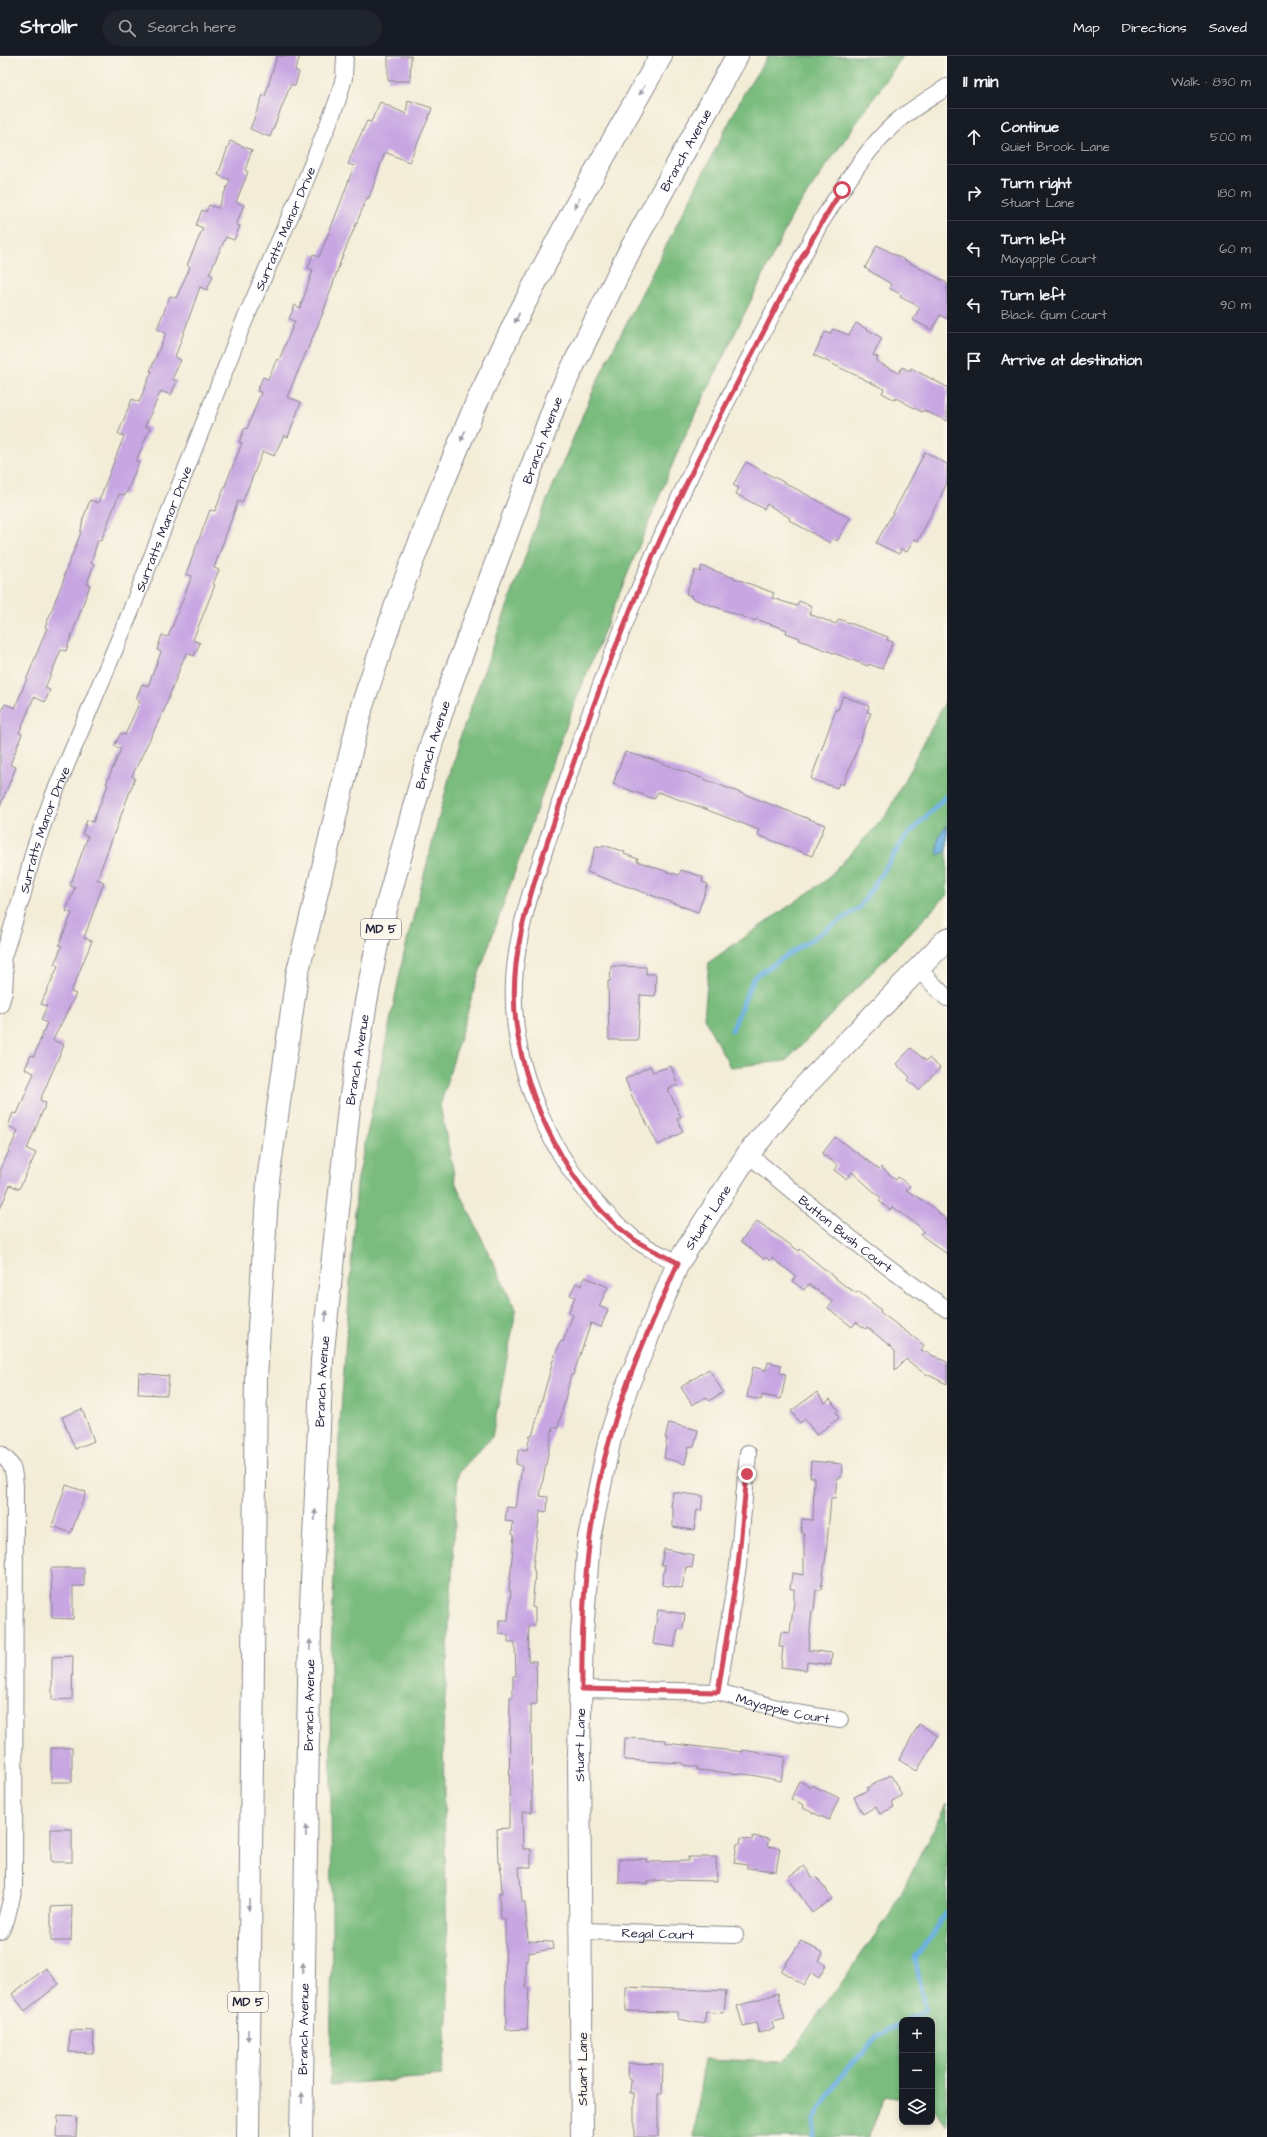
<!DOCTYPE html>
<meta charset="utf-8">
<style>
:root{--surface:#171b24;--page:#20242c;--text:#f1f3f6;--muted:#9ea1a6;--line:#363941}
body{margin:0;font-family:"Architects Daughter",sans-serif;background:var(--page);color:var(--text)}
.controls{position:absolute;right:12px;bottom:12px;display:grid;overflow:hidden;border-radius:8px;box-shadow:0 2px 6px #0003}
.controls button{width:36px;height:36px;display:grid;place-items:center;padding:0;border:0;border-bottom:1px solid var(--line);background:var(--surface);color:var(--text);font:20px sans-serif}
.stop{position:absolute;width:12px;height:12px;margin:-9px;border:3px solid #d1495b;border-radius:50%;background:#fff}
.stop.end{background:#d1495b;border-color:#fff;box-shadow:0 1px 4px #0008}
.list{margin:0;padding:0;list-style:none}
h2{display:flex;justify-content:space-between;align-items:center;height:52px;margin:0;padding:0 16px;font-size:17px}
h2 small{font-size:13px;font-weight:400;color:var(--muted)}
.list li{display:grid;grid-template-columns:26px 1fr auto;gap:12px;align-items:center;box-sizing:border-box;height:56px;padding:0 16px;border-top:1px solid var(--line)}
.list b{display:block;font-size:15px;white-space:nowrap}
.list p{margin:0;font-size:13px;white-space:nowrap;color:var(--muted)}
.list em{font-size:13px;font-style:normal;color:var(--muted)}
.icon{flex:none;width:22px;height:22px;fill:none;stroke:currentColor;stroke-width:2;stroke-linecap:round;stroke-linejoin:round}
.map{position:relative;flex:none;width:947px;height:2081px;overflow:hidden}
header{display:flex;align-items:center;gap:24px;box-sizing:border-box;height:56px;padding:0 20px;background:var(--surface);border-bottom:1px solid var(--line)}
header strong{font-size:19px}
nav{display:flex;gap:22px;margin-inline-start:auto;font-size:14px}
.search{width:280px;height:36px;background:var(--page);display:flex;align-items:center;gap:10px;box-sizing:border-box;padding:0 14px;border-radius:22px;color:var(--muted);font-size:15px}
main{display:flex}
aside{flex:1;background:var(--surface)}
.map>svg:first-child{display:block}
.forest{fill:#7abc7e;stroke:#4e6f5c}
.water{fill:#69afdf;stroke:#46688d}
.lines{fill:none;stroke-linecap:round;stroke-linejoin:round}
.stream{stroke:#69afdf;stroke-width:5}
.building{fill:#c7a6e2}
.street-casing{stroke:#8a888a;stroke-width:18}
.secondary-casing{stroke:#8a888a;stroke-width:24}
.highway-casing{stroke:#8a888a;stroke-width:24}
.street{stroke:#fff;stroke-width:16}
.secondary{stroke:#fff;stroke-width:22}
.highway{stroke:#fff;stroke-width:22}
.oneway{fill:#9c9ca7}
.route{stroke:#d1495b;stroke-width:5}
.labels{text-anchor:middle;stroke-width:4;stroke-linejoin:round;paint-order:stroke}
.shield{fill:#fbf7ec;stroke:#636270;stroke-width:1}
.shield-label{font-size:12px;font-weight:bold;fill:#22223b}
.street-label{font-size:13px;fill:#22223b;stroke:#fbf7ec}
</style>
<header>
<strong>Strollr</strong>
<div class="search"><svg class="icon" aria-label="search" viewBox="0 0 24 24"><circle cx="10" cy="10" r="6"/><path d="M15 15l6 6"/></svg>Search here</div>
<nav><a>Map</a><a>Directions</a><a>Saved</a></nav>
</header>
<main>
<div class="map">
<svg width="947" height="2081" viewBox="0 0 947 2081">
<rect width="100%" height="100%" fill="#fbf7ec"/>
<filter id="ink" filterUnits="userSpaceOnUse"><feTurbulence type="fractalNoise" baseFrequency=".025" numOctaves="2"/><feDisplacementMap in="SourceGraphic" scale="8" xChannelSelector="R" yChannelSelector="G"/><feConvolveMatrix kernelMatrix="1 2 1 2 8 2 1 2 1" color-interpolation-filters="sRGB"/></filter>
<filter id="wash" filterUnits="userSpaceOnUse"><feTurbulence type="fractalNoise" baseFrequency=".012" numOctaves="4" result="noise"/><feDisplacementMap in="SourceGraphic" scale="16" xChannelSelector="R" yChannelSelector="G"/><feGaussianBlur stdDeviation="0.9" result="paint"/><feColorMatrix in="noise" values="0 0 0 0 0 0 0 0 0 0 0 0 0 0 0 0 0 1.4 0 .05"/><feComposite in="paint" operator="in"/></filter>
<g filter="url(#wash)">
<rect width="100%" height="100%" fill="#f3edd8"/>
<g class="forest">
<polygon points="768,0 903,0 793,158 680,390 573,651 477,923 440,1050 456,1128 516,1255 492,1381 458,1417 443,1678 448,1951 442,2020 330,2029 332,1875 330,1625 339,1383 357,1127 404,897 458,687 537,468 598,323 744,37"/>
<polygon points="947,642 947,839 786,1005 730,1011 704,962 709,906 825,825 885,761"/>
<polygon points="947,1748 947,2071 932,2049 932,1964 902,1964 902,2043 885,2040 868,2081 694,2081 704,2003 784,2006 888,1861"/>
</g>
<path class="water" d="M947,770V795L938,799C936,788 938,777 947,770Z"/>
<g class="lines">
<g class="stream">
<polyline points="732,974 754,921 859,852 905,782 947,739"/>
<polyline points="907,1964 925,1954 915,1901 933,1880 939,1865 947,1856"/>
<polyline points="813,2081 814,2063 840,2022 877,1980 902,1967"/>
</g>
</g>
<g id="blocks">
<g class="building">
<polygon points="277,0 300,0 295,14 299,16 295,30 291,28 270,81 250,73 263,39 265,40"/>
<polygon points="388,0 411,0 410,25 388,25"/>
<polygon points="408,44 432,52 429,61 409,106 385,96 369,142 367,142 341,204 323,257 287,341 301,346 288,381 284,379 274,400 263,395 242,447 238,445 214,512 219,514 213,528 215,529 193,584 200,587 194,600 187,597 183,604 164,654 132,720 135,722 97,823 104,826 84,882 92,885 71,936 76,938 53,984 64,989 40,1044 46,1047 27,1093 36,1097 19,1133 10,1129 0,1153 0,1115 18,1075 8,1070 13,1057 17,1058 34,1017 25,1013 31,999 34,1000 47,967 41,964 47,950 41,948 58,910 54,908 62,890 59,889 72,857 66,855 75,831 70,830 88,780 82,778 87,764 93,766 108,729 106,728 121,693 114,690 121,677 125,679 140,645 136,643 142,628 148,630 161,596 157,594 162,579 168,581 192,520 186,518 210,454 215,455 242,387 239,386 245,372 247,373 261,336 257,335 263,321 268,323 277,303 279,304 295,265 289,263 295,249 300,252 313,214 308,212 313,198 319,201 339,151 354,110 348,108 353,95 367,65 371,66 380,46 406,58"/>
<polygon points="230,85 252,94 245,114 248,116 236,146 244,149 236,169 240,170 234,184 226,181 209,218 213,220 207,234 200,231 175,301 181,304 172,323 177,325 171,339 161,335 145,370 150,372 136,405 139,406 126,438 124,439 119,438 101,485 98,484 91,507 94,508 87,528 90,529 66,595 61,594 45,632 50,634 45,646 34,641 19,677 22,678 10,709 16,711 0,750 0,660 5,648 15,652 47,572 45,571 65,520 64,519 80,479 83,463 90,444 98,447 124,380 118,378 132,343 139,346 152,315 150,315 166,277 157,273 170,240 176,242 190,211 187,209 203,172 196,169 202,154 206,156 209,149 218,152 230,124 218,119"/>
<polygon points="877,189 947,227 947,263 940,259 932,274 913,264 920,251 900,241 902,239 889,232 891,228 865,212"/>
<polygon points="856,267 882,282 873,299 878,301 876,305 899,317 902,311 910,315 911,312 947,331 947,365 923,354 922,356 896,342 895,344 882,337 884,333 814,299 825,276 830,278 833,273 849,279"/>
<polygon points="925,396 947,408 947,427 918,485 914,483 907,496 901,493 899,498 876,487 898,448"/>
<polygon points="746,406 850,462 837,485 833,482 830,487 789,464 790,462 767,448 764,453 736,438 739,432 733,429"/>
<polygon points="702,510 774,537 772,542 797,550 799,545 812,550 809,558 836,568 839,563 888,581 887,584 893,586 882,613 869,608 868,610 799,584 800,582 786,577 787,574 756,563 755,565 691,542 692,540 686,538 695,514 700,516"/>
<polygon points="843,640 869,650 867,656 871,657 843,729 839,727 837,732 811,723 836,653 838,654"/>
<polygon points="625,696 654,704 825,769 812,800 758,779 759,774 700,751 658,736 654,743 613,728"/>
<polygon points="603,789 625,796 624,798 638,803 637,805 665,815 679,819 681,814 703,821 702,826 708,828 698,856 587,816 596,790 602,791"/>
<polygon points="611,910 646,911 646,918 656,918 655,940 640,939 638,984 609,984 608,925 610,925"/>
<polygon points="911,992 926,1005 929,1002 940,1012 919,1034 908,1024 910,1021 896,1008"/>
<polygon points="650,1010 653,1016 671,1010 678,1029 668,1033 681,1061 677,1063 683,1076 658,1089 638,1050 636,1050 625,1023"/>
<polygon points="835,1081 879,1113 881,1111 896,1124 898,1121 910,1130 906,1134 930,1149 947,1164 947,1198 921,1179 924,1175 915,1167 893,1151 890,1154 879,1145 881,1142 852,1116 846,1123 834,1114 838,1109 822,1098"/>
<polygon points="757,1165 799,1195 800,1193 845,1230 857,1237 858,1235 881,1254 880,1256 924,1289 921,1294 947,1306 947,1328 922,1316 906,1303 895,1314 895,1295 890,1290 867,1271 866,1273 856,1266 852,1271 828,1252 833,1246 809,1228 804,1234 792,1225 796,1220 772,1202 770,1205 766,1201 764,1203 741,1185"/>
<polygon points="585,1221 608,1231 599,1250 608,1254 601,1271 591,1267 573,1319 571,1319 558,1372 553,1371 540,1440 548,1441 547,1456 540,1455 533,1510 535,1518 532,1551 535,1552 535,1569 529,1569 528,1605 536,1605 537,1648 531,1648 532,1756 522,1756 523,1793 531,1793 531,1811 519,1811 522,1846 525,1846 528,1885 552,1886 553,1893 528,1897 528,1905 526,1904 526,1932 529,1932 527,1973 506,1974 505,1863 501,1863 499,1837 502,1837 500,1807 498,1807 497,1773 509,1772 510,1641 513,1641 513,1620 516,1620 515,1586 508,1586 508,1579 499,1578 499,1564 508,1564 511,1535 509,1535 514,1479 512,1478 513,1466 505,1465 507,1451 516,1452 522,1410 516,1408 519,1393 527,1394 530,1380 532,1380 554,1301 561,1285 563,1286 573,1259 568,1257 575,1241 570,1239 576,1227 581,1230"/>
<polygon points="768,1306 781,1309 780,1317 786,1318 781,1343 762,1339 761,1344 747,1341 753,1311 766,1314"/>
<polygon points="709,1313 723,1336 709,1345 706,1341 692,1349 681,1331"/>
<polygon points="139,1317 169,1320 167,1339 138,1338"/>
<polygon points="817,1336 825,1347 830,1343 838,1354 836,1356 839,1362 816,1379 805,1363 800,1367 791,1355"/>
<polygon points="82,1353 94,1385 75,1393 62,1361"/>
<polygon points="669,1367 698,1374 694,1391 689,1390 685,1408 664,1402 667,1382 665,1382"/>
<polygon points="811,1405 842,1408 841,1422 837,1422 835,1442 831,1442 826,1498 821,1534 816,1534 814,1555 812,1555 808,1594 832,1597 831,1609 807,1606 806,1614 781,1611 783,1591 779,1591 781,1576 790,1577 794,1545 794,1533 790,1533 792,1517 804,1519 804,1477 801,1477 802,1463 813,1464 814,1421 810,1421"/>
<polygon points="66,1429 86,1436 71,1477 52,1470"/>
<polygon points="673,1436 703,1440 701,1455 697,1454 694,1474 673,1471 673,1451 671,1451"/>
<polygon points="664,1493 694,1499 692,1512 686,1511 682,1532 662,1529 665,1509 661,1509"/>
<polygon points="51,1512 84,1512 84,1530 73,1530 73,1563 52,1562"/>
<polygon points="658,1554 685,1558 683,1573 678,1573 674,1591 653,1588"/>
<polygon points="73,1600 72,1643 52,1644 52,1601"/>
<polygon points="919,1668 938,1680 917,1715 899,1704"/>
<polygon points="625,1682 666,1684 666,1687 743,1696 743,1694 785,1701 781,1725 752,1719 697,1714 698,1711 683,1709 683,1707 624,1704"/>
<rect x="51" y="1692" width="21" height="34"/>
<polygon points="891,1719 902,1740 892,1745 894,1751 880,1758 876,1750 863,1758 854,1741 868,1734 867,1732"/>
<polygon points="799,1725 812,1731 812,1729 839,1742 829,1764 803,1752 804,1749 791,1743"/>
<rect x="51" y="1773" width="21" height="33"/>
<polygon points="753,1780 769,1783 767,1790 780,1792 776,1815 747,1812 747,1809 734,1807 737,1788 740,1788 741,1782 752,1784"/>
<polygon points="688,1801 716,1801 717,1825 662,1824 648,1826 648,1828 619,1827 619,1803 647,1803 646,1806 688,1805"/>
<polygon points="804,1810 813,1822 816,1820 832,1843 812,1857 788,1821"/>
<polygon points="72,1850 71,1885 51,1885 51,1851"/>
<polygon points="801,1885 823,1897 819,1905 826,1909 819,1922 811,1917 804,1929 781,1915"/>
<polygon points="46,1912 59,1928 25,1955 12,1938"/>
<polygon points="626,1931 726,1935 724,1957 706,1956 704,1968 678,1963 678,1956 626,1955"/>
<polygon points="778,1937 785,1963 772,1966 774,1973 759,1977 756,1967 743,1970 737,1950"/>
<polygon points="70,1974 94,1975 93,1997 69,1996"/>
<polygon points="628,2007 663,2008 662,2038 658,2038 658,2081 634,2081 634,2037 630,2037 631,2024 627,2019"/>
<polygon points="58,2060 77,2061 76,2081 57,2081"/>
</g>
</g>
</g>
<g filter="url(#ink)">
<use href="#blocks" fill-opacity="0" stroke="#8a888a" stroke-width="1"/>
<g class="lines">
<g class="street-casing">
<g id="street">
<polyline points="918,913 947,942"/>
<path id="s1" d="M0,949L4,936L5,918L2,904L23,837L34,794L52,743L130,557L240,275L305,126L337,46L344,22L345,0"/>
<path id="s2" d="M748,1098C813,1152 877,1206 947,1253"/>
<path d="M678,1207C663,1199 645,1192 632,1181C558,1121 510,1021 514,925C517,865 541,807 559,750C586,664 618,580 654,498C703,386 762,278 819,169C840,137 865,94 894,68C909,54 929,43 947,31"/>
<path d="M0,1398C13,1407 14,1415 15,1430L14,1832L6,1864L0,1875"/>
<path id="s3" d="M582,1633L718,1636L796,1657L840,1664"/>
<polyline points="718,1636 738,1510 748,1397"/>
<path id="s4" d="M581,1875L735,1879"/>
</g>
</g>
<g class="secondary-casing">
<g id="secondary">
<path id="s5" d="M582,2081L579,1697L582,1577L589,1482L610,1382L625,1336L678,1207L748,1098L802,1033L947,883"/>
</g>
</g>
<g class="highway-casing">
<g id="highway">
<polyline points="248,2081 256,1322 268,1124 297,919 362,650 400,537 445,422 476,348 519,258 574,153 661,0"/>
<path id="s6" d="M301,2081L310,1571L322,1304L349,1052L366,946L379,878L431,689L452,625L557,343L629,196L737,0"/>
</g>
</g>
<use href="#street" class="street"/>
<use href="#secondary" class="secondary"/>
<use href="#highway" class="highway"/>
</g>
<defs><path id="oneway-solid" d="M-6-.8H1V-3.2L6.5 0L1 3.2V.8H-6Z"/></defs>
<g class="oneway">
<use href="#oneway-solid" transform="translate(642 34) rotate(120)"/>
<use href="#oneway-solid" transform="translate(577 147) rotate(120)"/>
<use href="#oneway-solid" transform="translate(517 262) rotate(116)"/>
<use href="#oneway-solid" transform="translate(463 380) rotate(113)"/>
<use href="#oneway-solid" transform="translate(326 1260) rotate(-84)"/>
<use href="#oneway-solid" transform="translate(315 1459) rotate(-87)"/>
<use href="#oneway-solid" transform="translate(310 1589) rotate(-89)"/>
<use href="#oneway-solid" transform="translate(306 1775) rotate(-89)"/>
<use href="#oneway-solid" transform="translate(249 1849) rotate(91)"/>
<use href="#oneway-solid" transform="translate(303 1912) rotate(-89)"/>
<use href="#oneway-solid" transform="translate(248 1979) rotate(90)"/>
<use href="#oneway-solid" transform="translate(302 2042) rotate(-89)"/>
</g>
</g>
<g class="lines" filter="url(#ink)">
<path class="route" d="M747,1418L738,1510L718,1636L582,1633C581,1549 587,1463 610,1382C626,1322 653,1264 678,1207C664,1199 648,1193 635,1184C570,1139 525,1043 516,967C507,895 534,827 556,760C584,672 616,585 653,500C682,433 716,368 749,304C779,247 806,188 842,134"/>
</g>
<g class="labels">
<g class="shield">
<rect x="361" y="863" width="40" height="20" rx="3"/>
<rect x="228" y="1936" width="40" height="20" rx="3"/>
</g>
<g class="shield-label">
<text x="381" y="877">MD 5</text>
<text x="248" y="1950">MD 5</text>
</g>
<g class="street-label">
<text dy="5" stroke="none"><textPath href="#s6" startOffset="2052">Branch Avenue</textPath></text>
<text dy="5" stroke="none"><textPath href="#s1" startOffset="831">Surratts Manor Drive</textPath></text>
<text dy="5" stroke="none"><textPath href="#s6" startOffset="1728">Branch Avenue</textPath></text>
<text dy="5" stroke="none"><textPath href="#s1" startOffset="507">Surratts Manor Drive</textPath></text>
<text dy="5" stroke="none"><textPath href="#s6" startOffset="1404">Branch Avenue</textPath></text>
<text dy="5" stroke="none"><textPath href="#s1" startOffset="183">Surratts Manor Drive</textPath></text>
<text dy="5" stroke="none"><textPath href="#s6" startOffset="1080">Branch Avenue</textPath></text>
<text dy="5" stroke="none"><textPath href="#s5" startOffset="944">Stuart Lane</textPath></text>
<text dy="5" stroke="none"><textPath href="#s2" startOffset="126">Button Bush Court</textPath></text>
<text dy="5" stroke="none"><textPath href="#s6" startOffset="756">Branch Avenue</textPath></text>
<text dy="5" stroke="none"><textPath href="#s6" startOffset="432">Branch Avenue</textPath></text>
<text dy="5" stroke="none"><textPath href="#s3" startOffset="203">Mayapple Court</textPath></text>
<text dy="5" stroke="none"><textPath href="#s5" startOffset="392">Stuart Lane</textPath></text>
<text dy="5" stroke="none"><textPath href="#s4" startOffset="77">Regal Court</textPath></text>
<text dy="5" stroke="none"><textPath href="#s6" startOffset="108">Branch Avenue</textPath></text>
<text transform="translate(582 2013) rotate(-90)" y="5">Stuart Lane</text>
</g>
</g>
</svg>
<div class="controls">
<button>+</button>
<button>−</button>
<button><svg class="icon" aria-label="layers" viewBox="0 0 24 24"><path d="M12 4l9 5-9 5-9-5zM3 14l9 5 9-5"/></svg></button>
</div>
<div class="stop" style="left:842px;top:134px"></div>
<div class="stop end" style="left:747px;top:1418px"></div>
</div>
<aside>
<h2>11 min<small>Walk · 830 m</small></h2>
<ul class="list">
<li><svg class="icon" aria-label="ahead" viewBox="0 0 24 24"><path d="M12 20V5M6 11l6-6 6 6"/></svg><div><b>Continue</b><p>Quiet Brook Lane</p></div><em>500 m</em></li>
<li><svg class="icon" aria-label="right" viewBox="0 0 24 24"><path d="M7 20v-9h11M14 6l5 5-5 5"/></svg><div><b>Turn right</b><p>Stuart Lane</p></div><em>180 m</em></li>
<li><svg class="icon" aria-label="left" viewBox="0 0 24 24"><path d="M17 20v-9H6M10 6l-5 5 5 5"/></svg><div><b>Turn left</b><p>Mayapple Court</p></div><em>60 m</em></li>
<li><svg class="icon" aria-label="left" viewBox="0 0 24 24"><path d="M17 20v-9H6M10 6l-5 5 5 5"/></svg><div><b>Turn left</b><p>Black Gum Court</p></div><em>90 m</em></li>
<li><svg class="icon" aria-label="arrive" viewBox="0 0 24 24"><path d="M6 21V4h12l-3 4 3 4H6"/></svg><div><b>Arrive at destination</b></div></li>
</ul>
</aside>
</main>
